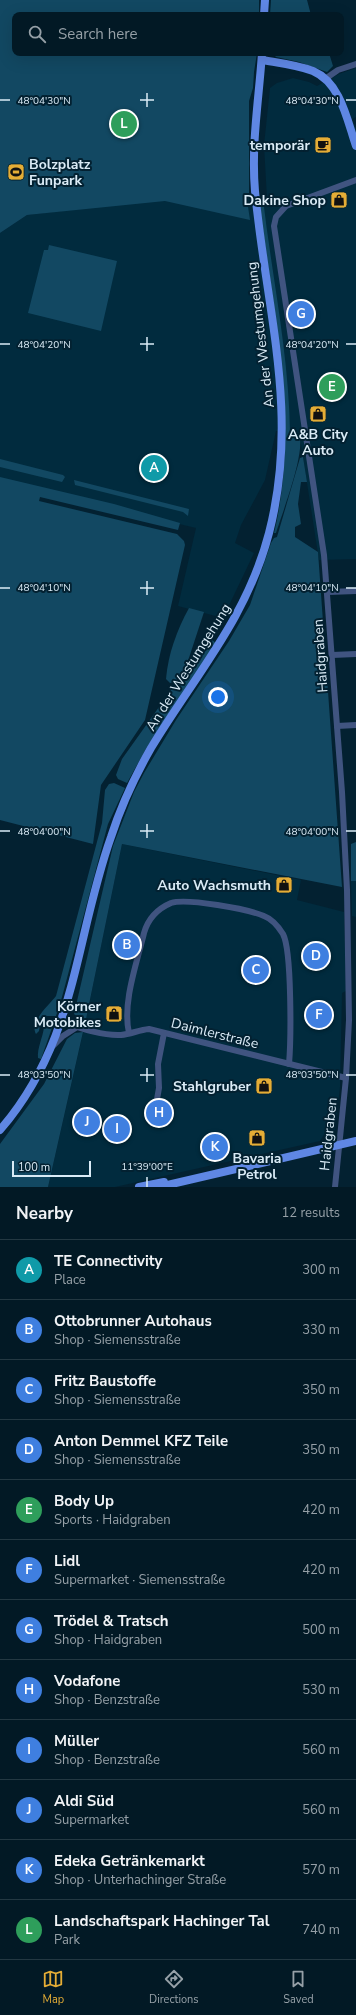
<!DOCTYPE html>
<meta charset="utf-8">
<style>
:root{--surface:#021925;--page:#0c222d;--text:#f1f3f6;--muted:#96a0a7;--line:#233842;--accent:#e5ad36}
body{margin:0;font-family:"Nunito Sans",sans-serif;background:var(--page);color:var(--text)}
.scale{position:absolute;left:12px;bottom:10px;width:79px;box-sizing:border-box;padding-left:4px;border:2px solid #daebf6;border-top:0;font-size:11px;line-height:14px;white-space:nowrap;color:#daebf6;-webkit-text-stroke:3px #032131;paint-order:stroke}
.you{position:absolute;left:218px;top:697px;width:14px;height:14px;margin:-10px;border:3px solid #fff;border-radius:50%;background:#1a73e8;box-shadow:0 0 0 6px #1a73e833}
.badge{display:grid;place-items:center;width:26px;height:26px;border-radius:50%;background:var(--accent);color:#fff;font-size:13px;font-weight:700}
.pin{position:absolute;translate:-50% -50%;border:2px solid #fff;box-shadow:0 1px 4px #0006}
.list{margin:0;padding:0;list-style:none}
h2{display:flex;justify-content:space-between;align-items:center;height:52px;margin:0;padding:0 16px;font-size:17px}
h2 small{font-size:13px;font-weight:400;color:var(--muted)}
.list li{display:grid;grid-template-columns:26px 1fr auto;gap:12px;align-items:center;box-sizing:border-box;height:60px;padding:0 16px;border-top:1px solid var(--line)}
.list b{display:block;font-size:15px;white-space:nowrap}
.list p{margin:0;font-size:13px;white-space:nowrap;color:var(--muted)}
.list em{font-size:13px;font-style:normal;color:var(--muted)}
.icon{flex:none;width:22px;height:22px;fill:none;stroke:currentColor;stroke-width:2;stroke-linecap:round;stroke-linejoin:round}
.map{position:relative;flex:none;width:356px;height:1187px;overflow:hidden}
.search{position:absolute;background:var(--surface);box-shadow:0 4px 16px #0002;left:12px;right:12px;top:12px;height:44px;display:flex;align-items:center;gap:10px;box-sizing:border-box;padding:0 14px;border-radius:8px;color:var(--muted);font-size:15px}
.sheet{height:772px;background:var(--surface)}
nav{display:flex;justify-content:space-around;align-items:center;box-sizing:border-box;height:56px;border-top:1px solid var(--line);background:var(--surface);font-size:11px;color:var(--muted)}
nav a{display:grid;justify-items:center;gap:2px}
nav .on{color:var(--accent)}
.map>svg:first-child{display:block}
.built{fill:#012b3e}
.green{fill:#124862}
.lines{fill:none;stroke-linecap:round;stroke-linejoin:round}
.minor{stroke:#405480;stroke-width:6}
.major{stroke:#5f87e4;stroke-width:8}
.ticks{fill:none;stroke:#daebf6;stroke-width:1.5}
.labels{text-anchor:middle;stroke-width:4;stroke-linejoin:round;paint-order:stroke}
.poi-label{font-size:14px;font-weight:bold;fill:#daebf6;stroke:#032131;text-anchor:end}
.street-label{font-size:14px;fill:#daebf6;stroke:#032131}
.ticks-label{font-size:10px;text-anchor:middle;fill:#daebf6;stroke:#032131;stroke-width:4;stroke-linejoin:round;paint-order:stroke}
</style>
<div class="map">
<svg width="356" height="1187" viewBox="0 0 356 1187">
<rect width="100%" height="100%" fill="#032131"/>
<g class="built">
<polygon points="356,68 356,117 352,119 356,129 356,559 319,560 300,438 290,433 276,431 265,480 241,525 235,543 254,553 223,618 178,606 196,528 0,481 0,233 27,215 233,192 247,199 267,199 264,145 270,88 277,83 293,78 309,82 317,86 339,74"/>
<polygon points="122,844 301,880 297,900 344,912 346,991 342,993 340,1087 335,1130 326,1131 320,1141 115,1187 48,1187 85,1024"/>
<polygon points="351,881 356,881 356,917 352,916"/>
</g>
<g class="green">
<polygon points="0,0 259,0 259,15 15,15 15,53 257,53 254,72 253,88 249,101 249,199 247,200 250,220 165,201 27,215 0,233"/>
<polygon points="271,0 307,0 311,15 270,15"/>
<polygon points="272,53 329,53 333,66 327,72 299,62 276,57"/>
<path d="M259,199H263C272,277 289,354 290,433L300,438C303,459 283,511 276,533H274C301,421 272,311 259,199Z"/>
<polygon points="49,245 117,261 101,331 28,313 44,250 48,250"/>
<polygon points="303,457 307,482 301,482 298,504 301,524 295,527 295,537 318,552 342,887 122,844 85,1024 74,1014 113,846 134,792 144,773 176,720 229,641 250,605 271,543 274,538 277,537 300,458"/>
<polygon points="0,459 63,475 65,477 62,482 0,467"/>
<polygon points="0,477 114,504 180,523 178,530 40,497 39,501 177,534 184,541 185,545 145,720 101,785 93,844 0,820"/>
<polygon points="74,480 189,509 188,516 183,512 75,485"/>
<path d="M189,608L204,612L185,670L175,682L170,683L166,679C168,654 177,630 189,608Z"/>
<polygon points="209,638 216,643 147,747 127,783 118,779 116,775 122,759 174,686 182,679"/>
<path d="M114,783L125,788L108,824L62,997L56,1016H47L41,1019L39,1031L36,1034C29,1022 49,1005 56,996L102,823L105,790L109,784Z"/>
<polygon points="356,842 356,881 351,881 351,844"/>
<path d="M47,1024L52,1025V1028L41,1059L38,1058C37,1048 43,1037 44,1027Z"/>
<polygon points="83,1032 48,1187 0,1187 0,1144 44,1084 67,1039 75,1033"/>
</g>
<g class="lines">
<g class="minor">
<polyline points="325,79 338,70 356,64"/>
<polyline points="328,592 356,591"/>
<polyline points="332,655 356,654"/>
<polyline points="337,726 356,725"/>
<path d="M62,1022C80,1028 102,1036 121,1035C131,1034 139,1030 149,1029L346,1078"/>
<path d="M129,1033C122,1003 137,963 144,933C148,919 157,909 171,903C187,898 248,909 264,916C272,919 278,926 283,934C292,951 291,1041 289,1064"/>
<polyline points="53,1046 63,1036 77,1027"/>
<polyline points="156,1105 159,1088 158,1064 164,1033"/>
<polyline points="335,1187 346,1078 349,1020 347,890 342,792 324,555 274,226 276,217 286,206 356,180"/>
</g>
<g class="major">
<polyline points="264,15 265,0"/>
<path d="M262,60C279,63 297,65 313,71C341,83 347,120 356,146"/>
<path d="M0,1130C77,1041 74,941 111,837C121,806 135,776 151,748C195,675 247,618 269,533C300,413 266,309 255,191C251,144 259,99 262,53"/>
<polyline points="139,1187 164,1182"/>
<polyline points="159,1187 356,1141"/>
</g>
</g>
<path class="ticks" d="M147,93V107M0,100H10M140,100H154M346,100H356M147,337V351M0,344H10M140,344H154M346,344H356M147,581V595M0,588H10M140,588H154M346,588H356M147,824V838M0,831H10M140,831H154M346,831H356M147,1068V1082M0,1075H10M140,1075H154M346,1075H356M147,1177V1187"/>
<defs>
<g id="cafe-square" transform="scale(0.9)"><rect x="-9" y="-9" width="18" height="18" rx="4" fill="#e5ad36" stroke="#032131"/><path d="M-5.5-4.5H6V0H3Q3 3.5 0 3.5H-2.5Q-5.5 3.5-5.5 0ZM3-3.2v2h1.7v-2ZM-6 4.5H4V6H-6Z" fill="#111"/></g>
<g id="stadium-square" transform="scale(0.9)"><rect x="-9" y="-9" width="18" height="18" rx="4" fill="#e5ad36" stroke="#032131"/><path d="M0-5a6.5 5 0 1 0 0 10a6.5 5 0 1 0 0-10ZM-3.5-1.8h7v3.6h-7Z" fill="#111"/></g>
<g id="shop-square" transform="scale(0.9)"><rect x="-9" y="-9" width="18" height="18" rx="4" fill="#e5ad36" stroke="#032131"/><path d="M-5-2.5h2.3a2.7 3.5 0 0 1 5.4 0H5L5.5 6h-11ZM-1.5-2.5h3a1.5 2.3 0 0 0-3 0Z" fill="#111"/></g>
</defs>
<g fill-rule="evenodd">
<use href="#cafe-square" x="323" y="145"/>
<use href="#stadium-square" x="16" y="172"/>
<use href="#shop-square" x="339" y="200"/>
<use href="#shop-square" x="318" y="414"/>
<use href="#shop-square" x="284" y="885"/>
<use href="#shop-square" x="114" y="1014"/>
<use href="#shop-square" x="264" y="1086"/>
<use href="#shop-square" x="257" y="1138"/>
</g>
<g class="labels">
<g class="poi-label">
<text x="310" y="150">temporär</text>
<text x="29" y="169" text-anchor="start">Bolzplatz<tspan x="29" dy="16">Funpark</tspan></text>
<text x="326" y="205">Dakine Shop</text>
<text x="318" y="439" text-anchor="middle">A&amp;B City<tspan x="318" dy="16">Auto</tspan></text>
<text x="271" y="890">Auto Wachsmuth</text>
<text x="101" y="1011">Körner<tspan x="101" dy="16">Motobikes</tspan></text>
<text x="251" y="1091">Stahlgruber</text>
<text x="257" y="1163" text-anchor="middle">Bavaria<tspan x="257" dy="16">Petrol</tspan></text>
</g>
<g class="street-label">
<text transform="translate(260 335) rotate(-97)" y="5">An der Westumgehung</text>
<text transform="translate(320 656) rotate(-94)" y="5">Haidgraben</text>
<text transform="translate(188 667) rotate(-58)" y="5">An der Westumgehung</text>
<text transform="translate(215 1033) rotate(14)" y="5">Daimlerstraße</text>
<text transform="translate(328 1134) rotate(-84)" y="5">Haidgraben</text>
</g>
</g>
<g class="ticks-label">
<text x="44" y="104">48°04'30"N</text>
<text x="312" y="104">48°04'30"N</text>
<text x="44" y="348">48°04'20"N</text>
<text x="312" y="348">48°04'20"N</text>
<text x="44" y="591">48°04'10"N</text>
<text x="312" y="591">48°04'10"N</text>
<text x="44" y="835">48°04'00"N</text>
<text x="312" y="835">48°04'00"N</text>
<text x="44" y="1078">48°03'50"N</text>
<text x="312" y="1078">48°03'50"N</text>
<text x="147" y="1170">11°39'00"E</text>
</g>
</svg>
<div class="scale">100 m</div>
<div class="you"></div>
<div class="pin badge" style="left:154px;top:468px;background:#0f9aa8">A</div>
<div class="pin badge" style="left:127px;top:945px;background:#3f7fe0">B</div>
<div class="pin badge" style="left:256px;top:970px;background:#3f7fe0">C</div>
<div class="pin badge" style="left:316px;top:956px;background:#3f7fe0">D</div>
<div class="pin badge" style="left:332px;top:387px;background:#2e9e5b">E</div>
<div class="pin badge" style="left:319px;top:1015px;background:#3f7fe0">F</div>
<div class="pin badge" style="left:301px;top:314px;background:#3f7fe0">G</div>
<div class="pin badge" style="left:159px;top:1113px;background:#3f7fe0">H</div>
<div class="pin badge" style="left:117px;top:1129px;background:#3f7fe0">I</div>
<div class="pin badge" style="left:87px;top:1122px;background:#3f7fe0">J</div>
<div class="pin badge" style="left:215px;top:1147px;background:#3f7fe0">K</div>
<div class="pin badge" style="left:124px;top:124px;background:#2e9e5b">L</div>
<div class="search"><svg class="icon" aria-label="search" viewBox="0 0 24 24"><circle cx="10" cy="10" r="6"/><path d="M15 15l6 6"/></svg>Search here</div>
</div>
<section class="sheet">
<h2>Nearby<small>12 results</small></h2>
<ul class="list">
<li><span class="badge" style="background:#0f9aa8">A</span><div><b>TE Connectivity</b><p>Place</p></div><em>300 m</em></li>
<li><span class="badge" style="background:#3f7fe0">B</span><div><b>Ottobrunner Autohaus</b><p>Shop · Siemensstraße</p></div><em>330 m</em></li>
<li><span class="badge" style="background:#3f7fe0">C</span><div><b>Fritz Baustoffe</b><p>Shop · Siemensstraße</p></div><em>350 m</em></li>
<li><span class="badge" style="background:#3f7fe0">D</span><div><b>Anton Demmel KFZ Teile</b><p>Shop · Siemensstraße</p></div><em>350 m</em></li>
<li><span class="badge" style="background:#2e9e5b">E</span><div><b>Body Up</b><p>Sports · Haidgraben</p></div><em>420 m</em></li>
<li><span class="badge" style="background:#3f7fe0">F</span><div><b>Lidl</b><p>Supermarket · Siemensstraße</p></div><em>420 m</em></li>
<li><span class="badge" style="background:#3f7fe0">G</span><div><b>Trödel &amp; Tratsch</b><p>Shop · Haidgraben</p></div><em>500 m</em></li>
<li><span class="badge" style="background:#3f7fe0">H</span><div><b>Vodafone</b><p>Shop · Benzstraße</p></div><em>530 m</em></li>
<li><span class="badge" style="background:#3f7fe0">I</span><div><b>Müller</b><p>Shop · Benzstraße</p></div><em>560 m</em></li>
<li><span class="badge" style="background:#3f7fe0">J</span><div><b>Aldi Süd</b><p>Supermarket</p></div><em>560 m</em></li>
<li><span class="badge" style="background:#3f7fe0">K</span><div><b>Edeka Getränkemarkt</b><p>Shop · Unterhachinger Straße</p></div><em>570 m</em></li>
<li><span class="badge" style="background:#2e9e5b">L</span><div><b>Landschaftspark Hachinger Tal</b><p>Park</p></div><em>740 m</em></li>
</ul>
</section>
<nav>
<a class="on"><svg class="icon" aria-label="map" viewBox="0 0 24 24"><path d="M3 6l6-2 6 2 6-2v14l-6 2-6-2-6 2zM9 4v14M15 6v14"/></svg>Map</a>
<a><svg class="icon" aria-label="directions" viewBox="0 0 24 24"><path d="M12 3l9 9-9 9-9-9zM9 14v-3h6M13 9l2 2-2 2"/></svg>Directions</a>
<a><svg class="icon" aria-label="saved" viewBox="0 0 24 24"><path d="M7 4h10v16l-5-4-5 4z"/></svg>Saved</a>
</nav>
